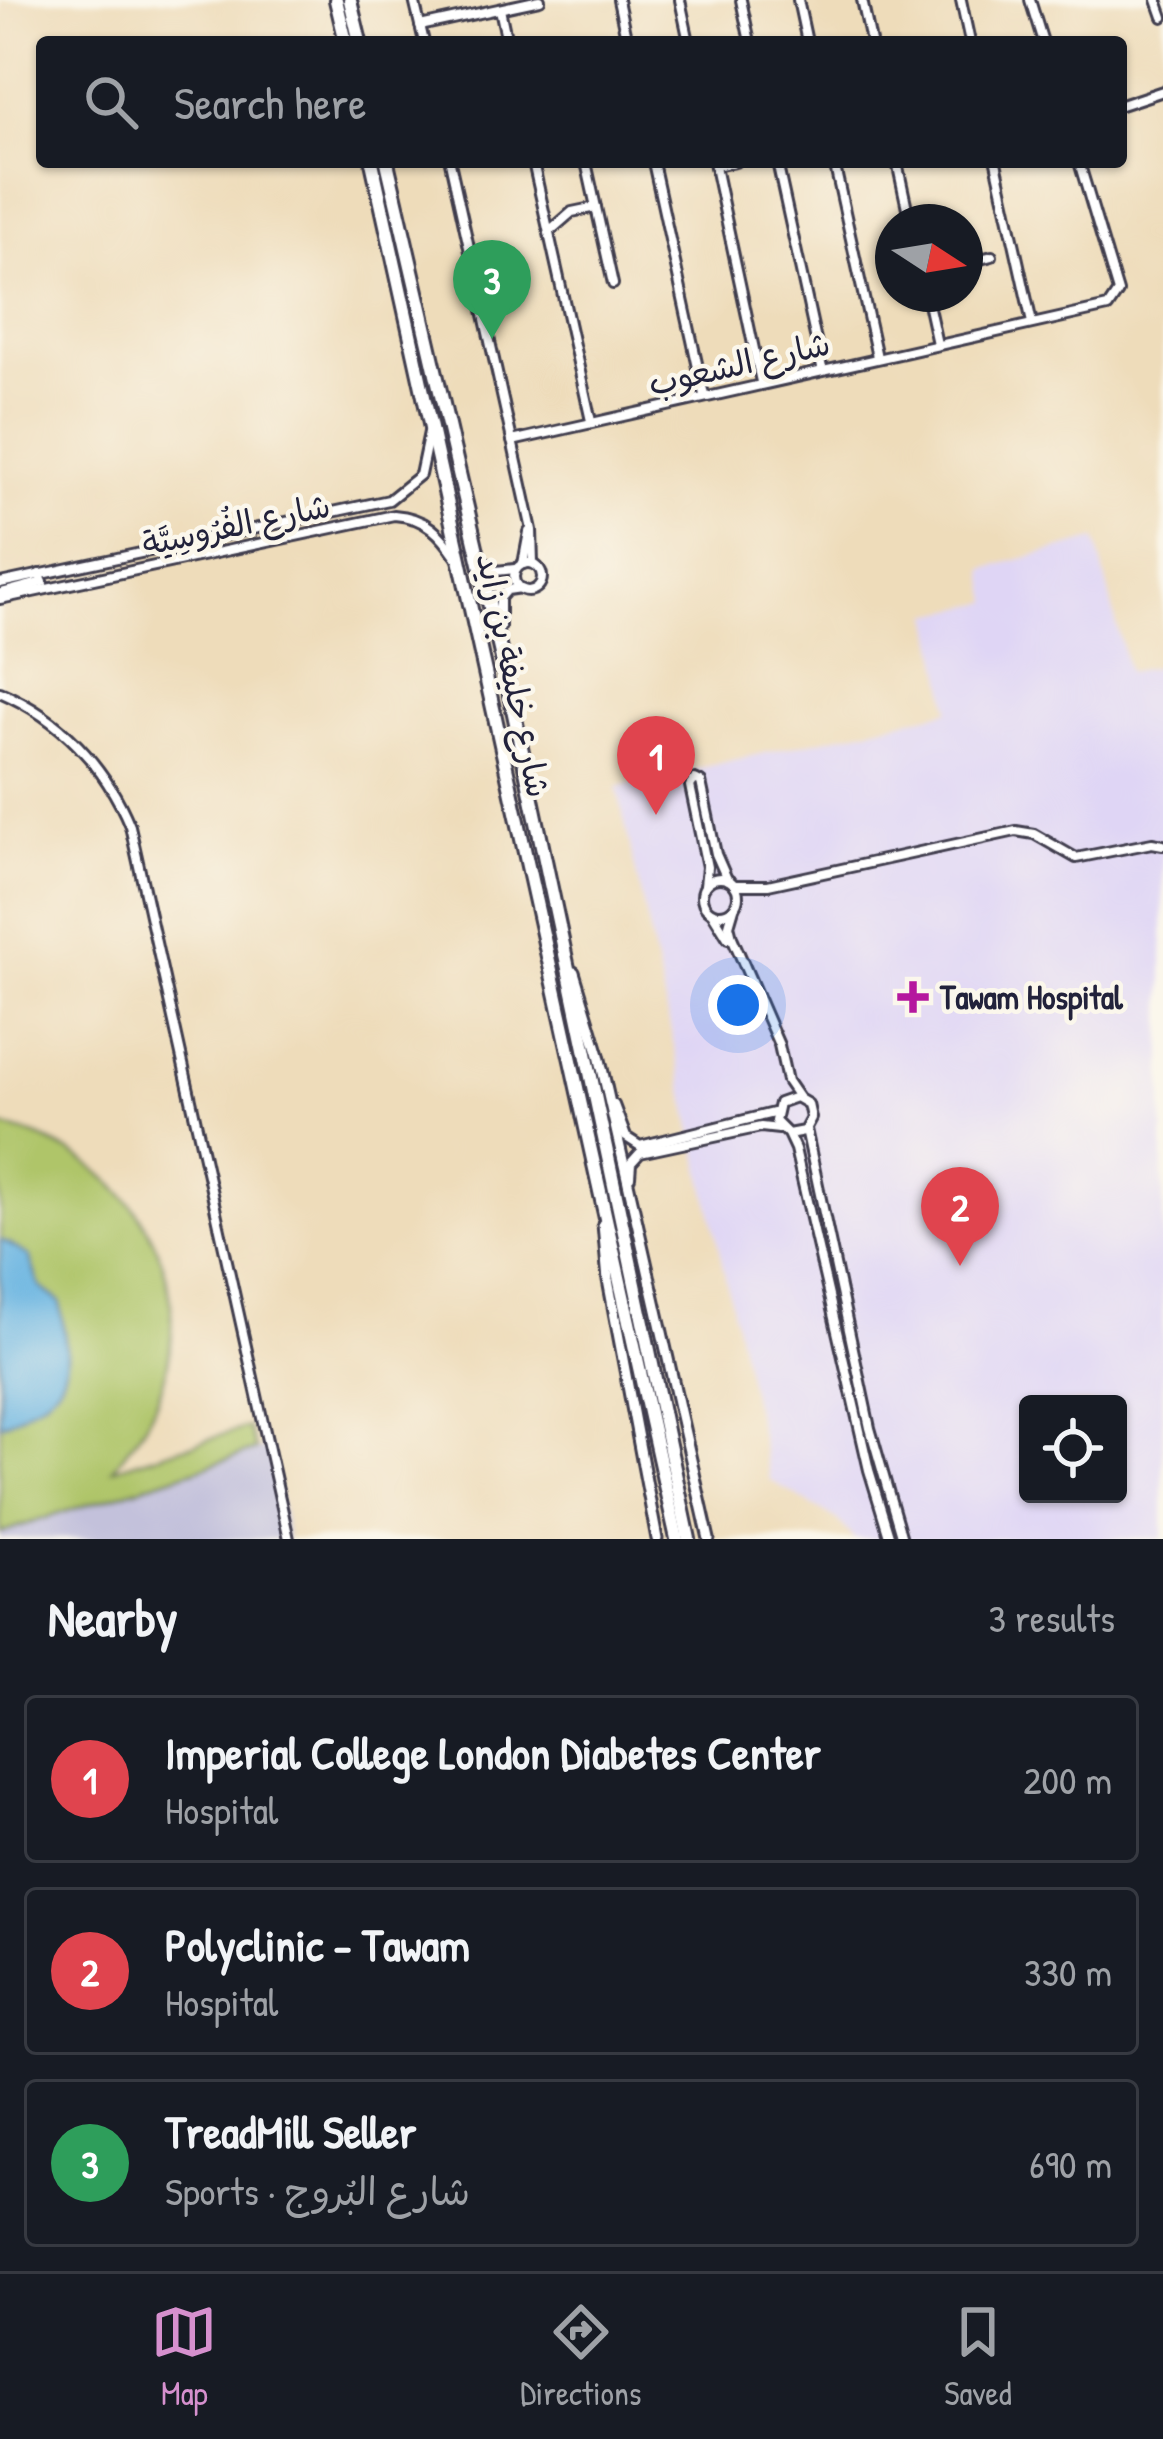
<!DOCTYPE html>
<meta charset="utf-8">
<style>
:root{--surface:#171b24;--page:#20242c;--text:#f1f3f6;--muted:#9ea1a6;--line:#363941;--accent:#d690ce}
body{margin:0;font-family:"Patrick Hand","Playpen Sans Arabic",sans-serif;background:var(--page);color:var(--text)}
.controls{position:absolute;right:36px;bottom:36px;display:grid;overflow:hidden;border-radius:12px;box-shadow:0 3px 9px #0004}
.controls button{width:108px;height:108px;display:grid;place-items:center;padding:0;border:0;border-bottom:3px solid var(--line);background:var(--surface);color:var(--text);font:60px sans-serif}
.compass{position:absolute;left:875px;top:204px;width:108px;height:108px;border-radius:50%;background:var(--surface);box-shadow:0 3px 9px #0004;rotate:102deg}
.you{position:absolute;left:738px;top:1005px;width:42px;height:42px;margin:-30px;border:9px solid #fff;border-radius:50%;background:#1a73e8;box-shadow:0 0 0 18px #1a73e833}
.badge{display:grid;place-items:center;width:78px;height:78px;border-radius:50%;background:var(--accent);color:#fff;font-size:39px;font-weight:700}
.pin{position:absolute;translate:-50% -99px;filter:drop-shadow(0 3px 6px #0008)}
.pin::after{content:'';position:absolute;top:63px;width:42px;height:36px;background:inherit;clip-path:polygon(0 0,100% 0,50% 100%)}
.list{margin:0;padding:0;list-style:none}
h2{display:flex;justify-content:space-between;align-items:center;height:156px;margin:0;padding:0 48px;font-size:51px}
h2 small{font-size:39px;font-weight:400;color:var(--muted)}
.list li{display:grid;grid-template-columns:78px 1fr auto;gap:36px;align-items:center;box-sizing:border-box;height:168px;margin:0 24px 24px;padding:0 24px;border:3px solid var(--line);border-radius:12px}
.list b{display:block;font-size:45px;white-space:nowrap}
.list p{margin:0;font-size:39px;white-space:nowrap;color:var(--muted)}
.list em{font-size:39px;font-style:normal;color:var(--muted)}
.icon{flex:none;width:66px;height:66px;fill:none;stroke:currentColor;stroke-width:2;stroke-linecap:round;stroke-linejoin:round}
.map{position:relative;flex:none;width:1163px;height:1539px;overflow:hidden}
.search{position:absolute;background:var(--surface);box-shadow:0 3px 9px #0004;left:36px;right:36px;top:36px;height:132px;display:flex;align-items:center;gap:30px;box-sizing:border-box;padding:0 42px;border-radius:12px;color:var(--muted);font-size:45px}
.sheet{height:732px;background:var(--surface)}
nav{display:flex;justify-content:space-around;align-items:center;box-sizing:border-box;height:168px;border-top:3px solid var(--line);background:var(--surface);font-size:33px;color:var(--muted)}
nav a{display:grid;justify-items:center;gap:6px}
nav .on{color:var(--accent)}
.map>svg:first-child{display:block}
.built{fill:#dfd5f5;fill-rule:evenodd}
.industrial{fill:#c3c1db}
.green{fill:#afc569;stroke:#687452;stroke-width:3}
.water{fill:#67b4e1;stroke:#446b8e;stroke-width:3}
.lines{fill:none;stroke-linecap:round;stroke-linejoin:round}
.minor-casing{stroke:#413e4e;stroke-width:14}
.major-casing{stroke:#413e4e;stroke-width:15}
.highway-casing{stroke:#413e4e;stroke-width:18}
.minor{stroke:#fff;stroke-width:8}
.major{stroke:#fff;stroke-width:9}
.highway{stroke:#fff;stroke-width:12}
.poi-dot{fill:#b5179e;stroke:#fbf7ec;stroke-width:4.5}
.labels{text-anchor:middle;stroke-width:9;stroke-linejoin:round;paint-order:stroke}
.street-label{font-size:33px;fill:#22223b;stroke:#fbf7ec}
.poi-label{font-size:33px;font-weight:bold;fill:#22223b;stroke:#fbf7ec;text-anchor:start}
</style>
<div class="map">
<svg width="1163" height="1539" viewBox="0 0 1163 1539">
<rect width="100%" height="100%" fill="#fbf7ec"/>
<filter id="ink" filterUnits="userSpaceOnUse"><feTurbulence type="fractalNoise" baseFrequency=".00833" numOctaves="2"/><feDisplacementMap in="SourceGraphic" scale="24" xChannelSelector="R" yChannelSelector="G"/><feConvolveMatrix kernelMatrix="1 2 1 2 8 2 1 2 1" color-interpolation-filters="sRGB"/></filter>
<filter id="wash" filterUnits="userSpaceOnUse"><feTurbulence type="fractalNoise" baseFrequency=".004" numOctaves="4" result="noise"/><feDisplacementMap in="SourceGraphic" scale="48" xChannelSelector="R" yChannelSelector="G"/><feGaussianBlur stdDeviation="2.7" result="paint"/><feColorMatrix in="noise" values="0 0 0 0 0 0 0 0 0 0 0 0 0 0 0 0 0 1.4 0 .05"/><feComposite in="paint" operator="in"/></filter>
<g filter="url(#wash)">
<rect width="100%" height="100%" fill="#eedcba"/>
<path class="built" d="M1096,539L1128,672L1163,665V1539H854L839,1521L770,1480L617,787L950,710L931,614L990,602L984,569ZM1028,1404H1118V1494H1028Z"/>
<polygon class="industrial" points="270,1446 288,1539 0,1539 0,1533"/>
<path class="green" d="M0,1126C132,1153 209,1279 154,1407C144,1431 127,1449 113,1469L248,1427L256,1450L0,1533Z"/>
<path class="water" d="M0,1239L29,1256L40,1287L60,1302C65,1346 79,1382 34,1406C22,1412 14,1421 0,1425Z"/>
</g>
<g filter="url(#ink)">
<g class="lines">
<g class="minor-casing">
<g id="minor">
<polyline points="414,0 424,42"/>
<polyline points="618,0 627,42"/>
<polyline points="680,0 689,42"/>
<polyline points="741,0 750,42"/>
<polyline points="798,0 807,42"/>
<polyline points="862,0 871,42"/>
<polyline points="961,0 970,42"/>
<polyline points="1030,0 1043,42"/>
<polyline points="1157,0 1163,17"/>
<polyline points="500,9 507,42"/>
<polyline points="420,26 540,0"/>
<polyline points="1121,105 1163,91"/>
<polyline points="450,162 532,530 533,563"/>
<polyline points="533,162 591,421"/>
<polyline points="586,162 613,284"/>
<polyline points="653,162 704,395"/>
<polyline points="714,162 761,382"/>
<polyline points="777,162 822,368"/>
<polyline points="834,162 877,357"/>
<polyline points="897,162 910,222"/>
<polyline points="996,162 1032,323"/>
<polyline points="715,166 735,162"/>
<polyline points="549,232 572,212 596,207"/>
<polyline points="965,263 992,256"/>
<polyline points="926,294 937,344"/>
<polyline points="512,441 1108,307 1118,292 1079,162"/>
<polyline points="482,559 496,571 515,569"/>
<circle cx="528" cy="577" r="14"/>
<polyline points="523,564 529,532"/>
<polyline points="0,583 389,500 420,475 429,432"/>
<polyline points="1,593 43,582 39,574"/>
<path d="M0,599L394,515C426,517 441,534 458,559"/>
<polyline points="500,627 500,598 507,590 521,588"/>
<path d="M0,692C60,718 105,765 130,826L289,1539"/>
<circle cx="720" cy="896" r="18"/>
<polyline points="705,885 707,867 690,786 695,779 701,782 716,854 727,879"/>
<polyline points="735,885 768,885 1016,831 1034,834 1076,858 1152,843 1163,845"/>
<polyline points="734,908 729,925 732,937 779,1045 787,1081 798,1097"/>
<polyline points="713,914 728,938"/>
<polyline points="614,1105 626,1137 640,1146 773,1113"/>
<polyline points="806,1129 870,1428 902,1539"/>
<polyline points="788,1134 804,1131 811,1118 808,1104 796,1097 779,1103 775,1121 788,1134 795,1149 869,1470 890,1539"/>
<polyline points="630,1177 631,1163 640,1153 761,1127 779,1129"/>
</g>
</g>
<g class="major-casing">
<g id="major">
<polyline points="574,972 599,1055 709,1539"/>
<polyline points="603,1224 608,1280 657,1539"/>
</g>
</g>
<g class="highway-casing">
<g id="highway">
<polyline points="336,0 346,42"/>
<polyline points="350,0 360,42"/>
<polyline points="372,162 677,1539"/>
<polyline points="387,162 506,676 689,1539"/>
</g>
</g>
<use href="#minor" class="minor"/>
<use href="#major" class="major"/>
<use href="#highway" class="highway"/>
</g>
</g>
<path class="poi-dot" d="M907 979h12v12h12v12h-12v12h-12v-12h-12v-12h12z"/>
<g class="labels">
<g class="street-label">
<text transform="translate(739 363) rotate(-13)" y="12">شارع الشعوب</text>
<text transform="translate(236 524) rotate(-12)" y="12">شارع الفُرُوسِيَّة</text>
<text transform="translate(514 675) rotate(78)" y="12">شارع خليفة بن زايد</text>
</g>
<g class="poi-label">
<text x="940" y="1009">Tawam Hospital</text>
</g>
</g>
</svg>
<div class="controls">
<button><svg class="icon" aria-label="locate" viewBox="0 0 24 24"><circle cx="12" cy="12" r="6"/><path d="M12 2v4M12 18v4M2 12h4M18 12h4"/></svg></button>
</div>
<svg class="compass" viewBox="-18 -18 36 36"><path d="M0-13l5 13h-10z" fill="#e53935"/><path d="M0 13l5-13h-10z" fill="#9ea1a6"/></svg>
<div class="you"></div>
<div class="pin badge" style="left:656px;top:815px;background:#e0444e">1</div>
<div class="pin badge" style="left:960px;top:1266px;background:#e0444e">2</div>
<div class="pin badge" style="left:492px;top:339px;background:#2e9e5b">3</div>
<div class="search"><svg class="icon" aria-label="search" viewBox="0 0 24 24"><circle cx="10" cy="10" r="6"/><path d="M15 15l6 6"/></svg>Search here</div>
</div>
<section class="sheet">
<h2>Nearby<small>3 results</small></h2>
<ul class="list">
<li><span class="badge" style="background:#e0444e">1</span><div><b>Imperial College London Diabetes Center</b><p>Hospital</p></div><em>200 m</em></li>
<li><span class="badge" style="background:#e0444e">2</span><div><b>Polyclinic - Tawam</b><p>Hospital</p></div><em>330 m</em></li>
<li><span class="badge" style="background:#2e9e5b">3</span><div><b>TreadMill Seller</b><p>Sports · شارع البُروج</p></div><em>690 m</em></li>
</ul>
</section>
<nav>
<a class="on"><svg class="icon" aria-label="map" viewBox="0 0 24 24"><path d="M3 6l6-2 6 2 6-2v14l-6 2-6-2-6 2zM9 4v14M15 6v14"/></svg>Map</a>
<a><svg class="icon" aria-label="directions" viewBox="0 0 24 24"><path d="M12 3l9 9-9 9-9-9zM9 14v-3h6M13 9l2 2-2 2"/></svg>Directions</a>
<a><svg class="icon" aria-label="saved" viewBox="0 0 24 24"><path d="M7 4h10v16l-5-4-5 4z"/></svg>Saved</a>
</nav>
